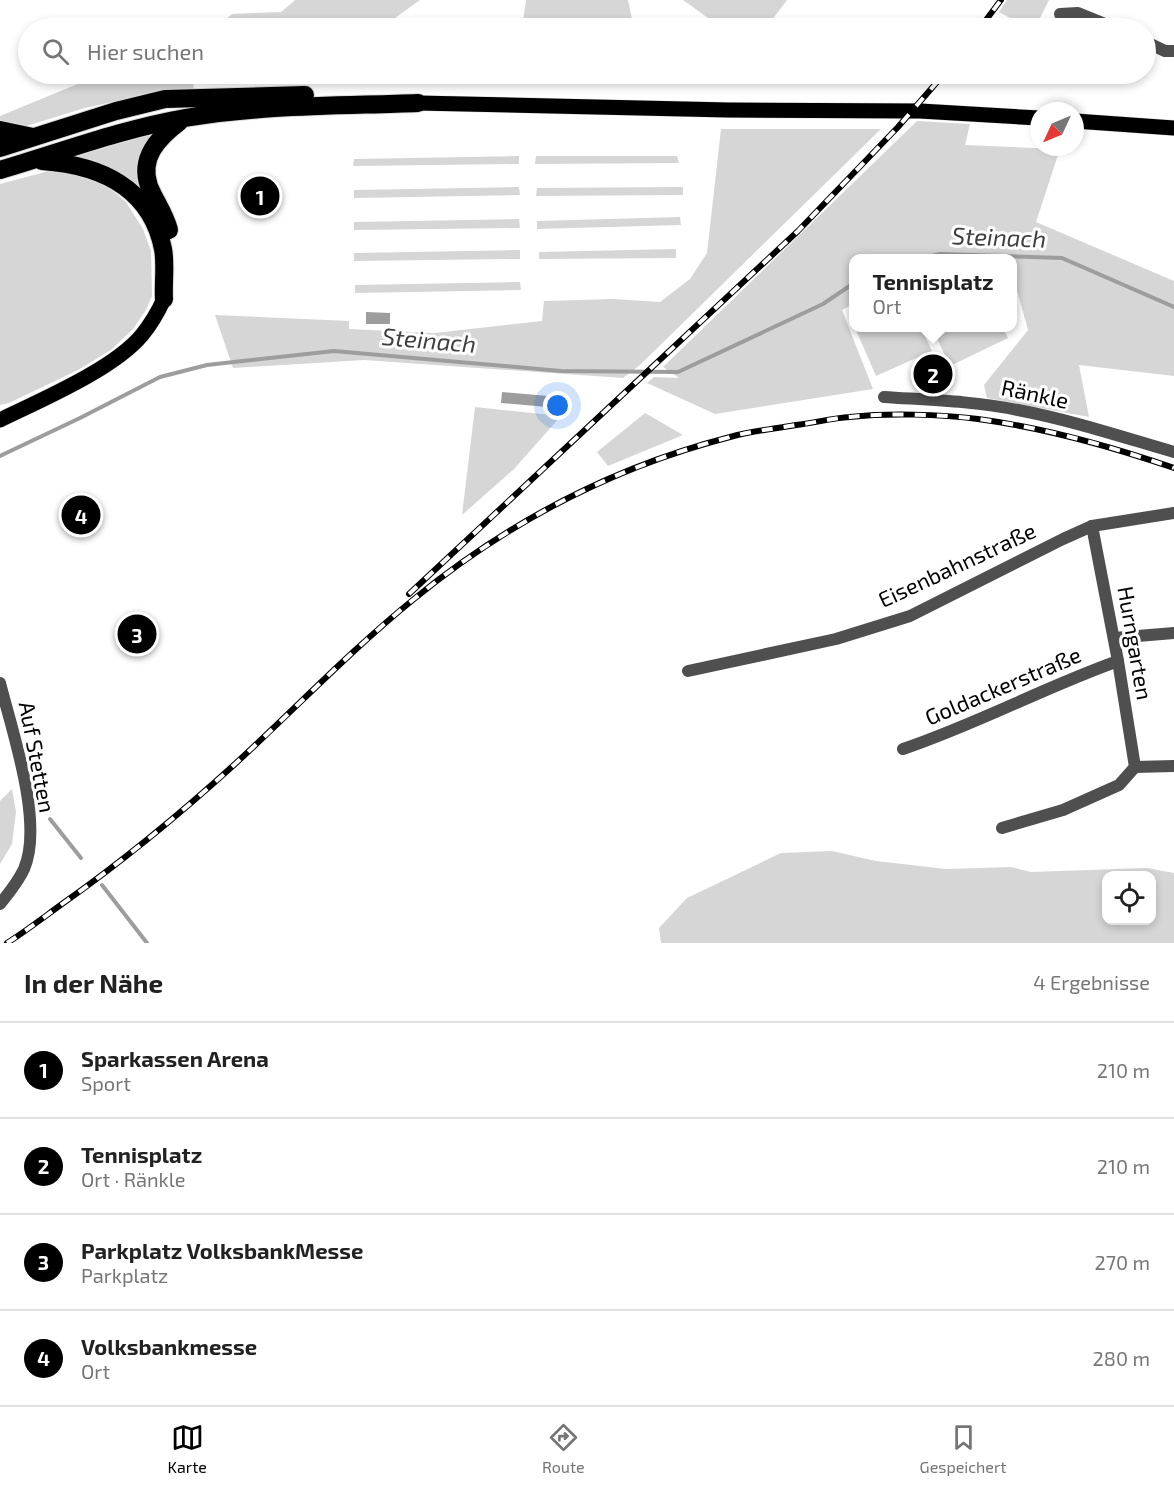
<!DOCTYPE html>
<html lang="de">
<meta charset="utf-8">
<style>
:root{--surface:#fff;--page:#f2f2f2;--text:#222;--muted:#767676;--line:#e0e0e0;--accent:#000}
body{margin:0;font-family:"Exo 2",sans-serif;background:var(--page);color:var(--text)}
.controls{position:absolute;right:18px;bottom:18px;display:grid;overflow:hidden;border-radius:12px;box-shadow:0 3px 9px #0003}
.controls button{width:54px;height:54px;display:grid;place-items:center;padding:0;border:0;border-bottom:2px solid var(--line);background:var(--surface);color:var(--text);font:30px sans-serif}
.compass{position:absolute;left:1030px;top:102px;width:54px;height:54px;border-radius:50%;background:var(--surface);box-shadow:0 3px 9px #0003;rotate:226deg}
.you{position:absolute;left:558px;top:406px;width:21px;height:21px;margin:-15px;border:4px solid #fff;border-radius:50%;background:#1a73e8;box-shadow:0 0 0 9px #1a73e833}
.badge{display:grid;place-items:center;width:39px;height:39px;border-radius:50%;background:var(--accent);color:#fff;font-size:20px;font-weight:700}
.pin{position:absolute;translate:-50% -50%;border:3px solid #fff;box-shadow:0 2px 6px #0006}
.popup{position:absolute;left:849px;top:254px;width:168px;height:78px;box-sizing:border-box;display:grid;place-content:center;border-radius:12px;background:var(--surface);filter:drop-shadow(0 2px 4px #0005);font-size:20px;white-space:nowrap;color:var(--muted)}
.popup b{font-size:22px;color:var(--text)}
.popup::after{content:'';position:absolute;left:50%;top:100%;margin-left:-12px;border:12px solid transparent;border-top-color:var(--surface)}
.list{margin:0;padding:0;list-style:none}
h2{display:flex;justify-content:space-between;align-items:center;height:78px;margin:0;padding:0 24px;font-size:26px}
h2 small{font-size:20px;font-weight:400;color:var(--muted)}
.list li{display:grid;grid-template-columns:39px 1fr auto;gap:18px;align-items:center;box-sizing:border-box;height:96px;padding:0 24px;border-top:2px solid var(--line)}
.list b{display:block;font-size:22px;white-space:nowrap}
.list p{margin:0;font-size:20px;white-space:nowrap;color:var(--muted)}
.list em{font-size:20px;font-style:normal;color:var(--muted)}
.icon{flex:none;width:33px;height:33px;fill:none;stroke:currentColor;stroke-width:2;stroke-linecap:round;stroke-linejoin:round}
.map{position:relative;flex:none;width:1174px;height:943px;overflow:hidden}
.search{position:absolute;background:var(--surface);box-shadow:0 3px 9px #0003;left:18px;right:18px;top:18px;height:66px;display:flex;align-items:center;gap:15px;box-sizing:border-box;padding:0 21px;border-radius:33px;color:var(--muted);font-size:22px}
.sheet{height:462px;background:var(--surface)}
nav{display:flex;justify-content:space-around;align-items:center;box-sizing:border-box;height:84px;border-top:2px solid var(--line);background:var(--surface);font-size:16px;color:var(--muted)}
nav a{display:grid;justify-items:center;gap:3px}
nav .on{color:var(--accent)}
.map>svg:first-child{display:block}
.green{fill:#d6d6d6;fill-rule:evenodd}
.water{fill:#9d9d9d}
.lines{fill:none;stroke-linecap:round;stroke-linejoin:round}
.stream{stroke:#9d9d9d;stroke-width:4}
.major-casing{stroke:#dbdbdb;stroke-width:16}
.highway-casing{stroke:#dbdbdb;stroke-width:20}
.minor{stroke:#4f4f4f;stroke-width:12}
.major{stroke:#000;stroke-width:15}
.highway{stroke:#000;stroke-width:18}
.rail-casing{stroke:#000;stroke-width:6}
.rail{stroke:#fff;stroke-width:4;stroke-dasharray:11;stroke-linecap:butt}
.labels{text-anchor:middle;stroke-width:6;stroke-linejoin:round;paint-order:stroke}
.street-label{font-size:22px;fill:#000;stroke:#fff}
.water-label{font-size:24px;font-style:italic;fill:#3e3e3e;stroke:#fff}
</style>
<div class="map">
<svg width="1174" height="943" viewBox="0 0 1174 943">
<rect width="100%" height="100%" fill="#fff"/>
<g class="green">
<polygon points="295,0 420,0 388,23 387,28 215,28 232,14 281,12"/>
<polygon points="526,0 628,0 634,28 522,28"/>
<polygon points="683,0 787,0 766,28 722,28"/>
<polygon points="1007,0 1049,0 1035,28 1029,28 999,12"/>
<polygon points="102,74 192,74 194,90 139,96 85,108 0,134 0,116"/>
<polygon points="515,74 600,74 590,83 514,81"/>
<polygon points="917,121 970,124 965,145 1060,149 1036,222 1174,281 1174,376 1079,365 1089,417 987,398 984,385 1028,330 1013,276 1012,258 854,258 853,304 842,310 873,389 715,414 647,383 654,377 679,378 663,367"/>
<polygon points="721,129 881,129 640,365 623,378 364,360 233,368 215,315 349,321 349,329 435,333 542,321 544,301 614,299 660,302 690,279 707,253"/>
<path d="M153,134L146,196C125,174 105,166 76,156Z"/>
<polygon points="519,156 519,164 353,166 354,159"/>
<polygon points="536,156 677,156 679,163 535,164"/>
<polygon points="64,167 100,180 126,202 143,229 151,251 152,296 146,310 133,329 111,350 78,370 9,403 0,405 0,184"/>
<polygon points="519,187 520,195 354,198 354,190"/>
<polygon points="683,187 683,195 536,196 537,188"/>
<polygon points="680,217 681,225 537,229 537,221"/>
<polygon points="519,219 520,228 354,230 354,222"/>
<polygon points="676,249 676,258 539,259 539,252"/>
<polygon points="520,250 520,259 354,261 354,253"/>
<polygon points="520,282 521,290 355,293 355,285"/>
<polygon points="855,328 921,328 932,351 876,376"/>
<polygon points="932,328 1003,328 1008,338 950,366"/>
<polygon points="475,407 561,416 514,469 462,515"/>
<polygon points="645,413 683,435 608,466 597,452"/>
<polygon points="12,789 16,812 12,844 0,864 0,801"/>
<path d="M832,851L876,861L946,869L1011,867L1031,872L1147,868L1174,873V943H661L659,928L687,898L781,853ZM1106,876H1152V920H1106Z"/>
</g>
<g class="water">
<polygon points="366,312 390,313 390,324 366,324"/>
<polygon points="502,392 548,396 547,407 501,403"/>
</g>
<g class="lines">
<g class="stream">
<polyline points="922,258 940,254 1062,258 1174,307"/>
<polyline points="0,456 80,418 160,377 207,365 334,351 561,371 678,372 823,304 854,283"/>
<polyline points="50,819 81,858"/>
<polyline points="102,885 147,943"/>
</g>
<g class="major-casing">
<g id="major">
<polyline points="418,103 728,110 920,111 1039,118"/>
<polyline points="1075,121 1174,128"/>
<path d="M0,420C41,400 114,369 142,335C151,324 158,312 164,299"/>
</g>
</g>
<g class="highway-casing">
<g id="highway">
<polyline points="0,130 33,137"/>
<polyline points="0,148 116,111 165,99 305,95"/>
<path d="M42,161C99,165 151,187 163,249C166,264 163,283 164,299"/>
<path d="M0,170C61,152 122,129 185,118C261,105 340,106 418,103"/>
<path d="M169,230C165,214 155,201 149,186C139,158 158,138 179,122"/>
</g>
</g>
<g class="minor">
<polyline points="1060,14 1078,13 1115,28"/>
<polyline points="1146,42 1165,51 1174,51"/>
<path d="M884,397C929,400 973,401 1018,410C1071,420 1122,437 1174,452"/>
<polyline points="1092,526 1118,661 1135,767"/>
<polyline points="1114,638 1174,633"/>
<polyline points="688,671 836,639 910,616 1063,539 1092,526 1174,513"/>
<path d="M0,683C12,731 44,823 24,869C18,882 9,893 0,904"/>
<path d="M903,749C977,724 1045,687 1118,661"/>
<polyline points="1002,828 1063,810 1119,785 1135,767 1174,766"/>
</g>
<use href="#major" class="major"/>
<use href="#highway" class="highway"/>
<g class="rail-casing">
<g id="rail">
<polyline points="980,28 1001,0"/>
<polyline points="409,594 798,231 898,127 944,74"/>
<path d="M7,943C26,931 44,917 62,904C123,861 180,814 235,764C295,709 351,650 414,599C507,523 613,467 730,437C751,431 774,429 796,425C814,423 832,418 850,417C886,413 941,414 978,419C1045,428 1110,446 1174,468"/>
</g>
</g>
<use href="#rail" class="rail"/>
</g>
<g class="labels">
<g class="street-label">
<text transform="translate(1035 394) rotate(12)" y="8">Ränkle</text>
<text transform="translate(957 565) rotate(-25)" y="8">Eisenbahnstraße</text>
<text transform="translate(1135 643) rotate(80)" y="8">Hurngarten</text>
<text transform="translate(1003 686) rotate(-23)" y="8">Goldackerstraße</text>
<text transform="translate(37 757) rotate(79)" y="8">Auf Stetten</text>
</g>
<g class="water-label">
<text transform="translate(999 238) rotate(2)" y="8">Steinach</text>
<text transform="translate(429 341) rotate(5)" y="8">Steinach</text>
</g>
</g>
</svg>
<div class="controls">
<button><svg class="icon" aria-label="locate" viewBox="0 0 24 24"><circle cx="12" cy="12" r="6"/><path d="M12 2v4M12 18v4M2 12h4M18 12h4"/></svg></button>
</div>
<svg class="compass" viewBox="-18 -18 36 36"><path d="M0-13l5 13h-10z" fill="#e53935"/><path d="M0 13l5-13h-10z" fill="#767676"/></svg>
<div class="you"></div>
<div class="pin badge" style="left:260px;top:196px">1</div>
<div class="pin badge" style="left:933px;top:374px">2</div>
<div class="popup"><b>Tennisplatz</b>Ort</div>
<div class="pin badge" style="left:137px;top:634px">3</div>
<div class="pin badge" style="left:81px;top:515px">4</div>
<div class="search"><svg class="icon" aria-label="search" viewBox="0 0 24 24"><circle cx="10" cy="10" r="6"/><path d="M15 15l6 6"/></svg>Hier suchen</div>
</div>
<section class="sheet">
<h2>In der Nähe<small>4 Ergebnisse</small></h2>
<ul class="list">
<li><span class="badge">1</span><div><b>Sparkassen Arena</b><p>Sport</p></div><em>210 m</em></li>
<li><span class="badge">2</span><div><b>Tennisplatz</b><p>Ort · Ränkle</p></div><em>210 m</em></li>
<li><span class="badge">3</span><div><b>Parkplatz VolksbankMesse</b><p>Parkplatz</p></div><em>270 m</em></li>
<li><span class="badge">4</span><div><b>Volksbankmesse</b><p>Ort</p></div><em>280 m</em></li>
</ul>
</section>
<nav>
<a class="on"><svg class="icon" aria-label="map" viewBox="0 0 24 24"><path d="M3 6l6-2 6 2 6-2v14l-6 2-6-2-6 2zM9 4v14M15 6v14"/></svg>Karte</a>
<a><svg class="icon" aria-label="directions" viewBox="0 0 24 24"><path d="M12 3l9 9-9 9-9-9zM9 14v-3h6M13 9l2 2-2 2"/></svg>Route</a>
<a><svg class="icon" aria-label="saved" viewBox="0 0 24 24"><path d="M7 4h10v16l-5-4-5 4z"/></svg>Gespeichert</a>
</nav>
